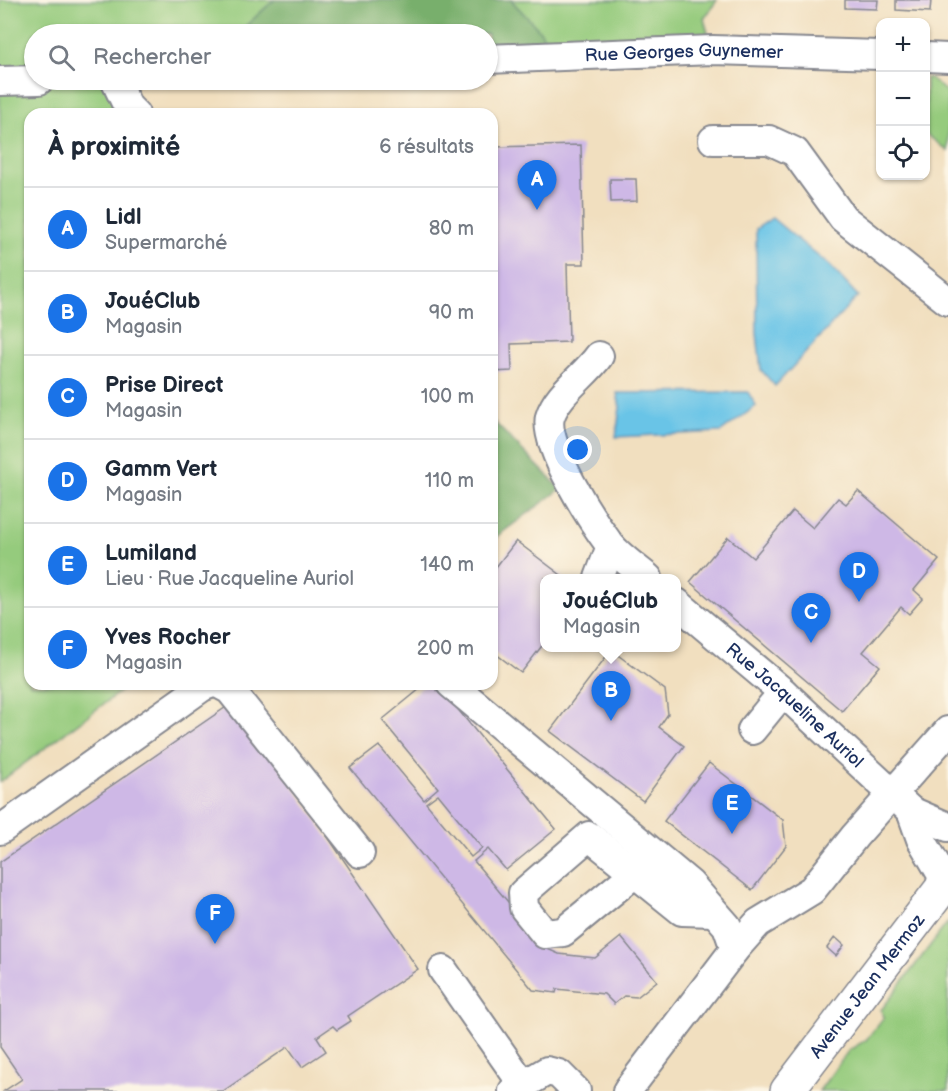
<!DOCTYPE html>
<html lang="fr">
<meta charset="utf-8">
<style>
:root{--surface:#fff;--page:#f2f2f3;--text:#1f2937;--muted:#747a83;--line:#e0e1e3;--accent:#1a73e8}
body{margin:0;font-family:"Balsamiq Sans",sans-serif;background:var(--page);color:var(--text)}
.controls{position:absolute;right:18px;top:18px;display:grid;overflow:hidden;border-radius:12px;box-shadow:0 2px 4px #0004}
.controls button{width:54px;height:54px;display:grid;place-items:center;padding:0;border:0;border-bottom:2px solid var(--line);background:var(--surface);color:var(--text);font:30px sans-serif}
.you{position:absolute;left:578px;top:450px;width:21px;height:21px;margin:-15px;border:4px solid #fff;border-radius:50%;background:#1a73e8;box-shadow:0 0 0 9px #1a73e833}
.badge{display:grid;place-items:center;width:39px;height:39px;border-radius:50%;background:var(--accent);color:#fff;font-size:20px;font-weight:700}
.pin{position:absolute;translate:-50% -50px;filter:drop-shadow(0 2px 3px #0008)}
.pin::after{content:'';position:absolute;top:32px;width:21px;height:18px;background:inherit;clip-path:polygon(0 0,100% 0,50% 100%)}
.popup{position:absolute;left:540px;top:574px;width:141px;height:78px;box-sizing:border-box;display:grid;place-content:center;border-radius:12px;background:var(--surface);filter:drop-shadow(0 2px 4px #0005);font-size:20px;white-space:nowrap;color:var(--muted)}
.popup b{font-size:22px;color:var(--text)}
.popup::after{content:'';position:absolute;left:50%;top:100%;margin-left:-12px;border:12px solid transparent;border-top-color:var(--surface)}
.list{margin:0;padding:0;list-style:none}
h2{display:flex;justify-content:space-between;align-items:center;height:78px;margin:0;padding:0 24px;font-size:26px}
h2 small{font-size:20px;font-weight:400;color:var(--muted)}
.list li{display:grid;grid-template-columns:39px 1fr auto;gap:18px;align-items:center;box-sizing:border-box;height:84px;padding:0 24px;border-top:2px solid var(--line)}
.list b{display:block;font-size:22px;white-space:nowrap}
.list p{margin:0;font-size:20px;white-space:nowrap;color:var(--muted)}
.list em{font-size:20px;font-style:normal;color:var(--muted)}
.icon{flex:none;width:33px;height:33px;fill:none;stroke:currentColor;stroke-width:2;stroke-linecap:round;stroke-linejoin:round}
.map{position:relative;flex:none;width:948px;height:1091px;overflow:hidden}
.search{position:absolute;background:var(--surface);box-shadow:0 2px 4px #0004;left:24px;top:24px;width:474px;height:66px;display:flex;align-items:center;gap:15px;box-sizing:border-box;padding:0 21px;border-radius:33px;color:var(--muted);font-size:22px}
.panel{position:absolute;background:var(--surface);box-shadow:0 2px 4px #0004;left:24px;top:108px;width:474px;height:582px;border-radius:18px}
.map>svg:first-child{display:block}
.green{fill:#95cb7d;stroke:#587d6e;stroke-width:1.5}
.forest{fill:#78af6c;stroke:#4a6f65;stroke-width:1.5}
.water{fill:#69c4e7;stroke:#427aa2;stroke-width:1.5}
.building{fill:#ceb8e6;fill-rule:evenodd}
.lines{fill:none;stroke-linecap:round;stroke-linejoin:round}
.minor-casing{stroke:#86878e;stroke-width:32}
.major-casing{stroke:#86878e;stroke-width:36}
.minor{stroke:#fff;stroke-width:28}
.major{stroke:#fff;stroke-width:33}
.labels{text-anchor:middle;stroke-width:6;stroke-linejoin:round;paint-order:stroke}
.street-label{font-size:18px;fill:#1b2f5e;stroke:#fcf5e5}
</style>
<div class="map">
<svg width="948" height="1091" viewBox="0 0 948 1091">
<rect width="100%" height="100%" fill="#fcf5e5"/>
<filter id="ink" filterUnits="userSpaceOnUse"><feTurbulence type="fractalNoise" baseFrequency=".0167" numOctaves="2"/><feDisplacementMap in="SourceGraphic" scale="12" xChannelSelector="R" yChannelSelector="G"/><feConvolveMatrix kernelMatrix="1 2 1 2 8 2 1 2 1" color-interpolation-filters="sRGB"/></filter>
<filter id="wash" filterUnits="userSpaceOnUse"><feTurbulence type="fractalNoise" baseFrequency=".008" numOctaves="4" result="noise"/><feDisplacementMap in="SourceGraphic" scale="24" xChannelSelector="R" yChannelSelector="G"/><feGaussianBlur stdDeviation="1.35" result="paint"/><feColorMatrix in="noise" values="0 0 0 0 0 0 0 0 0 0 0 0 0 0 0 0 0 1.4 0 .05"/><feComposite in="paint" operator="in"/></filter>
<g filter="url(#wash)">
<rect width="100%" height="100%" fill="#f1dfbf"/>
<g class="green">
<polygon points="0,0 274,0 237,34 34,34 34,80 115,80 135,114 30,114 30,684 130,684 0,782"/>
<polygon points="511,0 717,0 704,19 713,50 549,55 541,33"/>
<polygon points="926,78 930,78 948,93 948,151 926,134"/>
<polygon points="948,922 948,1091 819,1091 849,1050 866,1040 884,1017 881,1010"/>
</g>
<g class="forest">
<polygon points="274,0 511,0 542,33 549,55 488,59 488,34 237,34"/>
<polygon points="492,420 561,489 492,540 492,490 498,479 492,469"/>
</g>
<g class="water">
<polygon points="772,218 830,266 858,296 775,386 761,370 757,333 756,229"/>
<polygon points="748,392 756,406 721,432 616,437 620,407 617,393"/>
</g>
<g id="blocks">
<g class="building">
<polygon points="845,0 878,0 877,9 845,8"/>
<polygon points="896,0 931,0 930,12 896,10"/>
<polygon points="581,145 584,264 567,264 569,342 511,344 512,371 492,372 492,147"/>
<polygon points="610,179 636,179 637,201 611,202"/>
<polygon points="858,491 939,560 914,590 923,598 909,614 901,607 863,652 880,666 842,711 690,582 728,537 753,558 793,511 813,528 838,498 846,504"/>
<polygon points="516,541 565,578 545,578 545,642 521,673 492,651 492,572"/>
<polygon points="611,650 665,690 668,714 659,727 684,746 643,801 550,731"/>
<path d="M426,684H437L556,829L506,870L488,849L474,861L547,949L559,954L595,958L621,937L657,981L637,997L624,996L614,1004L604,994L557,989L556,993L533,990L350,768L379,746L424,800L438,788L382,720ZM438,794L482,848L471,857L426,803Z"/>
<polygon points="235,701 418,969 348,1016 351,1021 337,1030 333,1026 317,1037 326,1051 302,1067 288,1047 223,1091 4,1091 22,1079 0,1047 0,862"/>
<polygon points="709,763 783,820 786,846 752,890 664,821"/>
<polygon points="835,937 844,945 836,956 827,948"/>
</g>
</g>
</g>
<g filter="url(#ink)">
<use href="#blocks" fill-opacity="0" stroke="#86878e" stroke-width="1.5"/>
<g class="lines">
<g class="minor-casing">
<g id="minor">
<polyline points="926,57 948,58"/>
<path id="s1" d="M488,59L713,50L880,55"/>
<polyline points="115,80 128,107 135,114"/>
<polyline points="0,81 39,80"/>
<polyline points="713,140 769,140 795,152 843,218 948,301"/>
<path d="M599,356C585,376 557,393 550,417C543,445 592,521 610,545C620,557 636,568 648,578"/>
<polyline points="599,578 611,546"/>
<path id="s2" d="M677,603L783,692L911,811L948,827"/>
<polyline points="219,684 230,690 360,853"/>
<polyline points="451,684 690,884 727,926 735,949"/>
<polyline points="752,730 783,692"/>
<polyline points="911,811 921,839 942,875 940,891"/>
<polyline points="0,830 202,687 210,684"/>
<polyline points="635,873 563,932 545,934 524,908 523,893 589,836 682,911 714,912"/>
<polyline points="443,970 522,1083"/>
<polyline points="513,1091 547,1071 559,1074 576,1091"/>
<polyline points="627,1091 735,949 758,923 812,890 855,836 948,731"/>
</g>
</g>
<g class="major-casing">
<g id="major">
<path id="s3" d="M787,1091L948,880"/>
</g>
</g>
<use href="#minor" class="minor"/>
<use href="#major" class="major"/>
</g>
</g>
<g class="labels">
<g class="street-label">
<text dy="6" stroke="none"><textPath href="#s1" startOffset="196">Rue Georges Guynemer</textPath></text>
<text dy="6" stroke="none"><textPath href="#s2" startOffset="156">Rue Jacqueline Auriol</textPath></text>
<text dy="6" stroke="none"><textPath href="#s3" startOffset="132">Avenue Jean Mermoz</textPath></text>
</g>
</g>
</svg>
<div class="controls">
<button>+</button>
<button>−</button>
<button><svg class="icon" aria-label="locate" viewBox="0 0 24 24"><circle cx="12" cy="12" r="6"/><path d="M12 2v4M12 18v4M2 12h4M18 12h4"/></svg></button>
</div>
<div class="you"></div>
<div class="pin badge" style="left:537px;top:210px">A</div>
<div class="pin badge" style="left:611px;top:721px">B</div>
<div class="popup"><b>JouéClub</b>Magasin</div>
<div class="pin badge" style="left:811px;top:643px">C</div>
<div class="pin badge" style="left:859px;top:602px">D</div>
<div class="pin badge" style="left:732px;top:834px">E</div>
<div class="pin badge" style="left:215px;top:944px">F</div>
<div class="search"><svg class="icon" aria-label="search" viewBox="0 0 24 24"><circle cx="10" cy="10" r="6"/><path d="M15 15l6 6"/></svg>Rechercher</div>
<section class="panel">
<h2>À proximité<small>6 résultats</small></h2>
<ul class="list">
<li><span class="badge">A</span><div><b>Lidl</b><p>Supermarché</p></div><em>80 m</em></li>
<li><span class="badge">B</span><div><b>JouéClub</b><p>Magasin</p></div><em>90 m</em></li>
<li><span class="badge">C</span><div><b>Prise Direct</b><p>Magasin</p></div><em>100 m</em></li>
<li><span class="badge">D</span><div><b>Gamm Vert</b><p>Magasin</p></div><em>110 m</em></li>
<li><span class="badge">E</span><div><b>Lumiland</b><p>Lieu · Rue Jacqueline Auriol</p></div><em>140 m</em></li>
<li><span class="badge">F</span><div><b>Yves Rocher</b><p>Magasin</p></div><em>200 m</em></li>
</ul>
</section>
</div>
